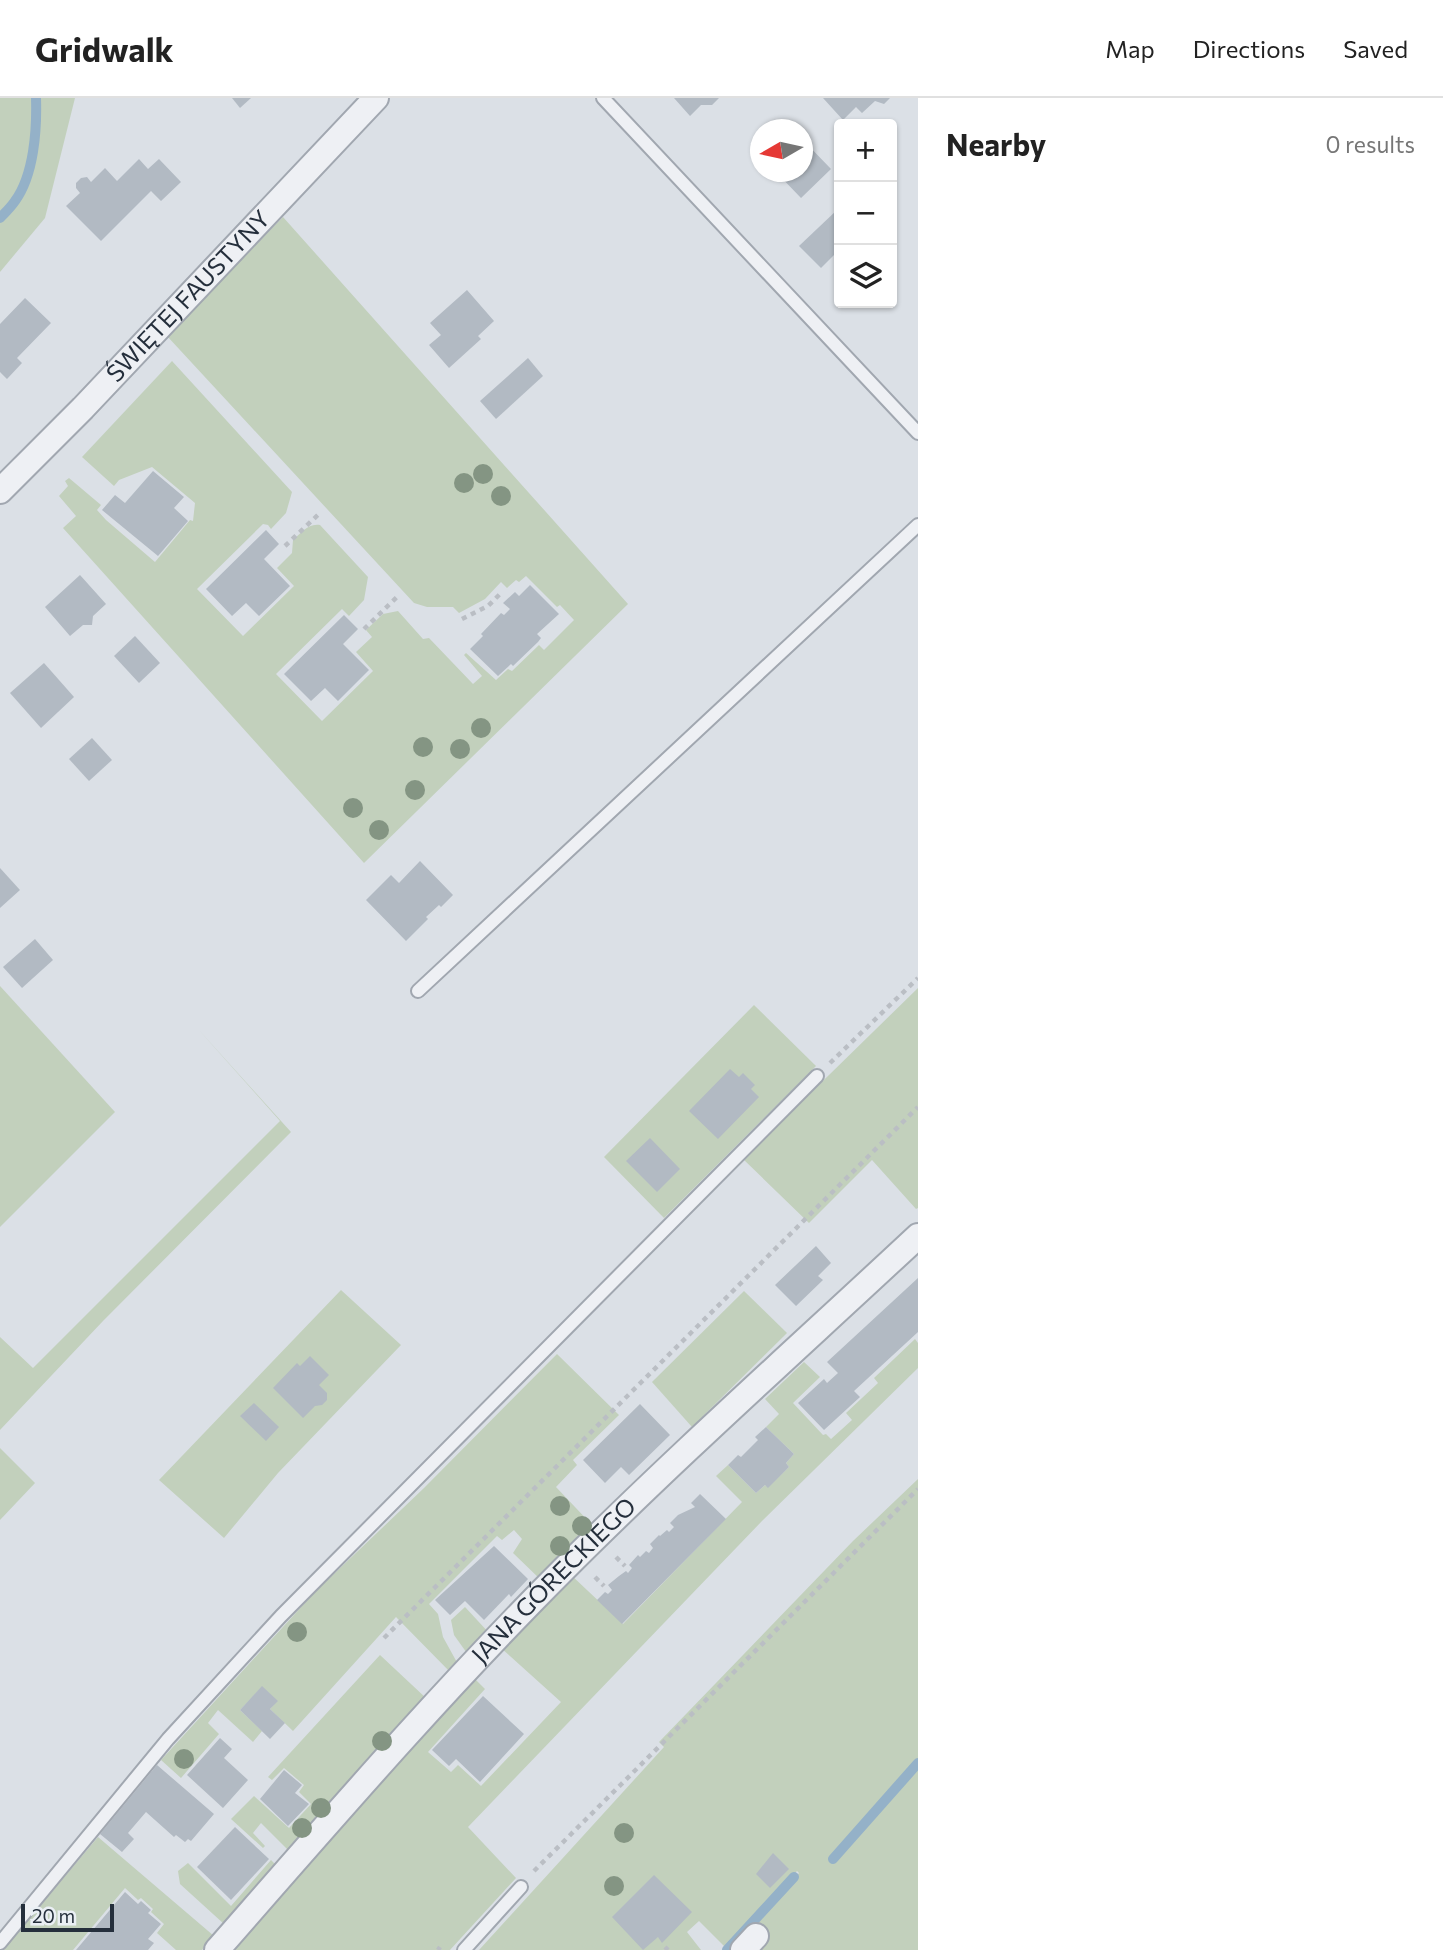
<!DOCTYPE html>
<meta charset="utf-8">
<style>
:root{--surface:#fff;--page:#f2f2f2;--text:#222;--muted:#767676;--line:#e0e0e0}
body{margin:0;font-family:Commissioner,sans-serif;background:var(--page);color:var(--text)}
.controls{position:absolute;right:21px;top:21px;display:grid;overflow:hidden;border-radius:7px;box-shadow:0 2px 5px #0004}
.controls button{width:63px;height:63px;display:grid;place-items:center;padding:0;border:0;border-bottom:2px solid var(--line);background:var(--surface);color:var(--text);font:35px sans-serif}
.compass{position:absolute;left:750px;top:21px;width:63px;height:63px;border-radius:50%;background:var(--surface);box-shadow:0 2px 5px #0004;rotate:261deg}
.scale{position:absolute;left:21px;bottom:18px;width:93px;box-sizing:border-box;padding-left:7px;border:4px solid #252f3c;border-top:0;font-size:19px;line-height:24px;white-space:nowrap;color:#252f3c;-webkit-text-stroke:5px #eaeff4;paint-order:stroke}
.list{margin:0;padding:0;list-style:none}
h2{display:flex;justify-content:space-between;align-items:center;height:91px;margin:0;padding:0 28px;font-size:30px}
h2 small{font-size:23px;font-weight:400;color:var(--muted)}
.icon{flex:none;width:38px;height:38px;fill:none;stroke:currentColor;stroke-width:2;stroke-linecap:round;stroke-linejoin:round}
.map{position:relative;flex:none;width:918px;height:1852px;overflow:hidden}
header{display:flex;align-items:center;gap:42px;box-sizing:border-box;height:98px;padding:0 35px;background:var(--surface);border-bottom:2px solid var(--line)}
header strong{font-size:33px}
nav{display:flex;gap:38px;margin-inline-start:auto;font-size:24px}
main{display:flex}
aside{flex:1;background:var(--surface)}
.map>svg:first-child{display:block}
.green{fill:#c2d0bc}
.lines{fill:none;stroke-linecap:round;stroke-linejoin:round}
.stream{stroke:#94b1c8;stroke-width:10}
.building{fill:#b2bac3}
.service-casing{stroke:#a1a7b0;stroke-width:16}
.minor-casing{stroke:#a1a7b0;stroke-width:28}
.path{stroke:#babec4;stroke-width:4.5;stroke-dasharray:5 5;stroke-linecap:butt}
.service{stroke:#eef0f4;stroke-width:12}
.minor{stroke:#eef0f4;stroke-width:24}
.tree{fill:#849583}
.labels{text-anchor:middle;stroke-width:5;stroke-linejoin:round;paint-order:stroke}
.street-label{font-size:24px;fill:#252f3c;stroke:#eaeff4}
</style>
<header>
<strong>Gridwalk</strong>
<nav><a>Map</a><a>Directions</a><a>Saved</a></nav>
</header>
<main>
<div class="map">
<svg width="918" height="1852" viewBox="0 0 918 1852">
<rect width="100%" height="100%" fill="#dbe0e6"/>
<g class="green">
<polygon points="0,0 75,0 45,120 0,174"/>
<path d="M283,119L628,506L364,765L63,430L76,418L59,398L68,388L65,383L69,380L101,407L97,412L106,422L155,464L190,422L193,423L195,405L152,369L119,382L114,388L82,359L172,263L292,394L286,415L271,431L268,427L263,426L197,491L243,538L294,488L277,470L292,455L293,442C301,435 308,425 320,427L368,479L364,502L349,518L342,511L276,576L322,623L373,573L356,554L372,539L366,532L383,516L398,513L423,541L429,540L473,586L482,578L464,557L466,555L496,582L508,571L512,573L539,547L544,552L574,522L560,507L557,509L526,478L519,484L516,482L507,490L501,484L485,501L459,515L453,509H427L414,505L167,238Z"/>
<polygon points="0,888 115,1014 0,1129"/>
<polygon points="918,890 918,1110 916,1111 872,1062 809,1125 743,1061"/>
<polygon points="754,907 816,968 664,1120 604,1059"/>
<polygon points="198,931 291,1034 103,1223 0,1332 0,1239 33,1270 280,1023"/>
<polygon points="341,1192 401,1247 278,1375 224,1440 159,1382"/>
<polygon points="744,1193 787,1235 692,1329 652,1284"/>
<polygon points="915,1241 918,1245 918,1270 762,1423 468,1729 516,1780 450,1852 231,1852 473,1579 485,1591 428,1654 451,1674 458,1667 481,1688 561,1604 501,1550 570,1476 623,1526 742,1404 716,1378 728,1367 756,1395 765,1387 768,1389 789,1369 786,1365 794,1356 766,1329 779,1316 765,1301 804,1264 820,1279 793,1305 823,1337 826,1336 831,1341 852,1322 846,1315 878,1285 874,1280"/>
<polygon points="557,1256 619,1317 573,1362 577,1367 556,1389 594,1429 542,1483 513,1455 522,1441 514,1432 502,1442 497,1438 429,1506 438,1516 443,1539 459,1568 452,1576 396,1519 293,1633 270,1611 277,1603 262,1589 240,1612 262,1633 253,1644 218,1612 208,1625 219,1636 181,1680 161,1662 315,1494 424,1390"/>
<polygon points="0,1350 35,1385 0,1422"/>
<polygon points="918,1381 918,1852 758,1852 769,1841 758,1824 799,1775 797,1773 726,1850 699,1823 687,1834 701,1852 479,1852 664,1649 659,1644 853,1443"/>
<polygon points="465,1509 490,1536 469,1558 454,1537 451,1522"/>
<polygon points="380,1557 427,1601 290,1754 261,1725 253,1735 265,1748 263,1750 231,1721 254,1698 289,1730 311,1706 299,1694 304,1687 284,1670 272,1682 268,1679"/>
<polygon points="98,1739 214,1838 202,1852 176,1852 157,1835 164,1826 151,1814 153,1811 141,1800 138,1802 125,1790 73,1852 3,1852"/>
<polygon points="271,1762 277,1768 224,1826 180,1786 178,1773 188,1765 231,1808"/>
</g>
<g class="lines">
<g class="stream">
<path d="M0,120C5,115 11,109 15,103C34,77 37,32 36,0"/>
<polyline points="833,1761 918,1665"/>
<polyline points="727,1852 794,1779"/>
</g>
</g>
<g class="building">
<polygon points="232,0 251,0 240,10"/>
<polygon points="674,0 719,0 712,7 701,7 690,18"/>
<polygon points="823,0 890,0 884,6 875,3 862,15 856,9 843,22"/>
<polygon points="802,41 831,71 801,100 776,74 802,74"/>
<polygon points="760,47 760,66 751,56"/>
<polygon points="139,61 148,71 159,61 181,84 161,103 151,93 101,143 66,108 80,95 76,90 76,85 81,80 87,79 91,84 105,70 117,83"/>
<polygon points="837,112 839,115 839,152 821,170 799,148"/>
<polygon points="467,192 494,223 478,238 481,241 449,270 429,247 441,237 430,225"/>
<polygon points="25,200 51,225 17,260 22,265 7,281 0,274 0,226"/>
<polygon points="528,260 543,278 496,321 480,303"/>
<polygon points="153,373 184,399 174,410 188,423 158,458 102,412 115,397 125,405"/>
<polygon points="266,432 279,446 264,461 290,488 259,518 246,505 232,518 206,491"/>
<polygon points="80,477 106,506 93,518 92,527 83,527 70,538 45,509"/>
<polygon points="530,487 559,516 537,536 541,540 538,544 513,568 511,566 498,578 470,551 483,538 481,536 501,515 504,517 510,511 503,505 515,494 519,498"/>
<polygon points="344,517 358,531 343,546 369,572 338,603 325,590 311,603 284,576"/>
<polygon points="135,538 160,565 139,585 114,558"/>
<polygon points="44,565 74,599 41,630 10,595"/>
<polygon points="92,640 112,662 89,683 69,661"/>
<polygon points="420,763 453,797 441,809 439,807 426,819 428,821 406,843 366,802 391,777 399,785"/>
<polygon points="0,770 20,792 0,810"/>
<polygon points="35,841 53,862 22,890 3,869"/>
<polygon points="730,971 739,979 743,975 755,987 751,991 759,999 718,1041 689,1013"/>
<polygon points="650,1040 680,1071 657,1094 626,1063"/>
<polygon points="816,1148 831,1165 818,1178 823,1182 796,1208 775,1187"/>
<polygon points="918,1180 918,1234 854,1293 860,1299 824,1332 798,1305 824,1281 827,1285 838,1275 827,1264"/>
<polygon points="310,1258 329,1277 319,1287 327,1295 327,1302 322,1307 315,1308 303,1320 273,1290 297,1265 300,1268"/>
<polygon points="254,1305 279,1329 266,1343 240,1318"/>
<polygon points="640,1306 670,1337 629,1377 621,1369 605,1385 583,1362"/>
<polygon points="766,1329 794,1356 786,1365 789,1369 768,1390 765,1387 756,1395 728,1367 738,1357 741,1359 758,1342 755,1339"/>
<polygon points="700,1396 726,1421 622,1526 597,1502 605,1494 608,1496 612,1492 608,1487 619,1478 626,1473 628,1475 632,1470 629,1467 638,1457 640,1459 646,1453 649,1455 653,1450 650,1446 659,1437 660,1438 667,1432 669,1434 674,1429 670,1425 678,1417 695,1409 691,1405"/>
<polygon points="494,1448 528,1481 511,1499 509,1496 484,1522 465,1503 450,1517 435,1502"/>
<polygon points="262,1588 278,1603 270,1611 285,1625 270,1641 240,1612"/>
<polygon points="483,1598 524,1636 480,1684 456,1661 449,1668 432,1652"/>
<polygon points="220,1640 232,1651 224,1660 248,1682 223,1710 187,1677"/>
<polygon points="157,1667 214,1716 191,1743 188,1741 185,1744 176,1737 174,1739 146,1714 128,1735 134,1741 122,1754 100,1736"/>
<polygon points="284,1672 302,1687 295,1695 309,1706 288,1728 260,1701"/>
<polygon points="235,1729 269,1761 231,1802 197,1769"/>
<polygon points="773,1755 789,1771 770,1790 756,1776"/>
<polygon points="654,1777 692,1814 662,1845 658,1839 643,1852 612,1819"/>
<polygon points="125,1794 138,1806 141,1803 151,1812 148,1815 161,1826 148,1841 154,1845 148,1852 76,1852"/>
</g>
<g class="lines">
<g class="service-casing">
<g id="service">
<polyline points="603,0 918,335"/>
<polyline points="418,893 918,427"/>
<polyline points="0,1845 168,1641 281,1518 817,978"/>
<polyline points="464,1852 521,1789"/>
</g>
</g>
<g class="minor-casing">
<g id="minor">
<path id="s1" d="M0,393L83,310L376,0"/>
<path id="s2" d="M217,1852C330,1723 442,1593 563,1472C678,1357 799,1249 918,1138"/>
<polyline points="743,1852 756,1838"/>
</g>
</g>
<g class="path">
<polyline points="285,448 321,414"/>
<polyline points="462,521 488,508 502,494"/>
<polyline points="364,531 397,499"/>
<polyline points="830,965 918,880"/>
<polyline points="616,1459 625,1468"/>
<polyline points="595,1479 604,1488"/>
<polyline points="384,1540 918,1009"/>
<polyline points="534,1773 918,1391"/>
<polyline points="665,1849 668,1852"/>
<polyline points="438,1852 440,1849"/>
</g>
<use href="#service" class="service"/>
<use href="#minor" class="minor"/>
</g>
<g class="tree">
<circle cx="483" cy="376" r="10"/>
<circle cx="464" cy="385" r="10"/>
<circle cx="501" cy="398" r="10"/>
<circle cx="481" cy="630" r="10"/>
<circle cx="423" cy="649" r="10"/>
<circle cx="460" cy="651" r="10"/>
<circle cx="415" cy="692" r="10"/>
<circle cx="353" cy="710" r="10"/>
<circle cx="379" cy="732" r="10"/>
<circle cx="560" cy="1408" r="10"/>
<circle cx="582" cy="1428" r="10"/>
<circle cx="560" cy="1448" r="10"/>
<circle cx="297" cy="1534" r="10"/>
<circle cx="382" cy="1643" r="10"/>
<circle cx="184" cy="1661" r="10"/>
<circle cx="321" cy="1710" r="10"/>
<circle cx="302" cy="1730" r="10"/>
<circle cx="624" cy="1735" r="10"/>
<circle cx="614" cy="1788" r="10"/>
</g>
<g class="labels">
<g class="street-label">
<text dy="8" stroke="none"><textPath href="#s1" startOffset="271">ŚWIĘTEJ FAUSTYNY</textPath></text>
<text dy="8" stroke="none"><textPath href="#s2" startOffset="500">JANA GÓRECKIEGO</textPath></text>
</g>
</g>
</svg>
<div class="controls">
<button>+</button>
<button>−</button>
<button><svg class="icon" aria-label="layers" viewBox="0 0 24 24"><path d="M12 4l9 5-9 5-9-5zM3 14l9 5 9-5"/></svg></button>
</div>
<svg class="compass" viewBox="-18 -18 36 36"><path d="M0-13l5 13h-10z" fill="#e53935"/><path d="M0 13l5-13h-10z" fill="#767676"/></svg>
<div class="scale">20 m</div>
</div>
<aside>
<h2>Nearby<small>0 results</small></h2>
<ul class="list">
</ul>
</aside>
</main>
